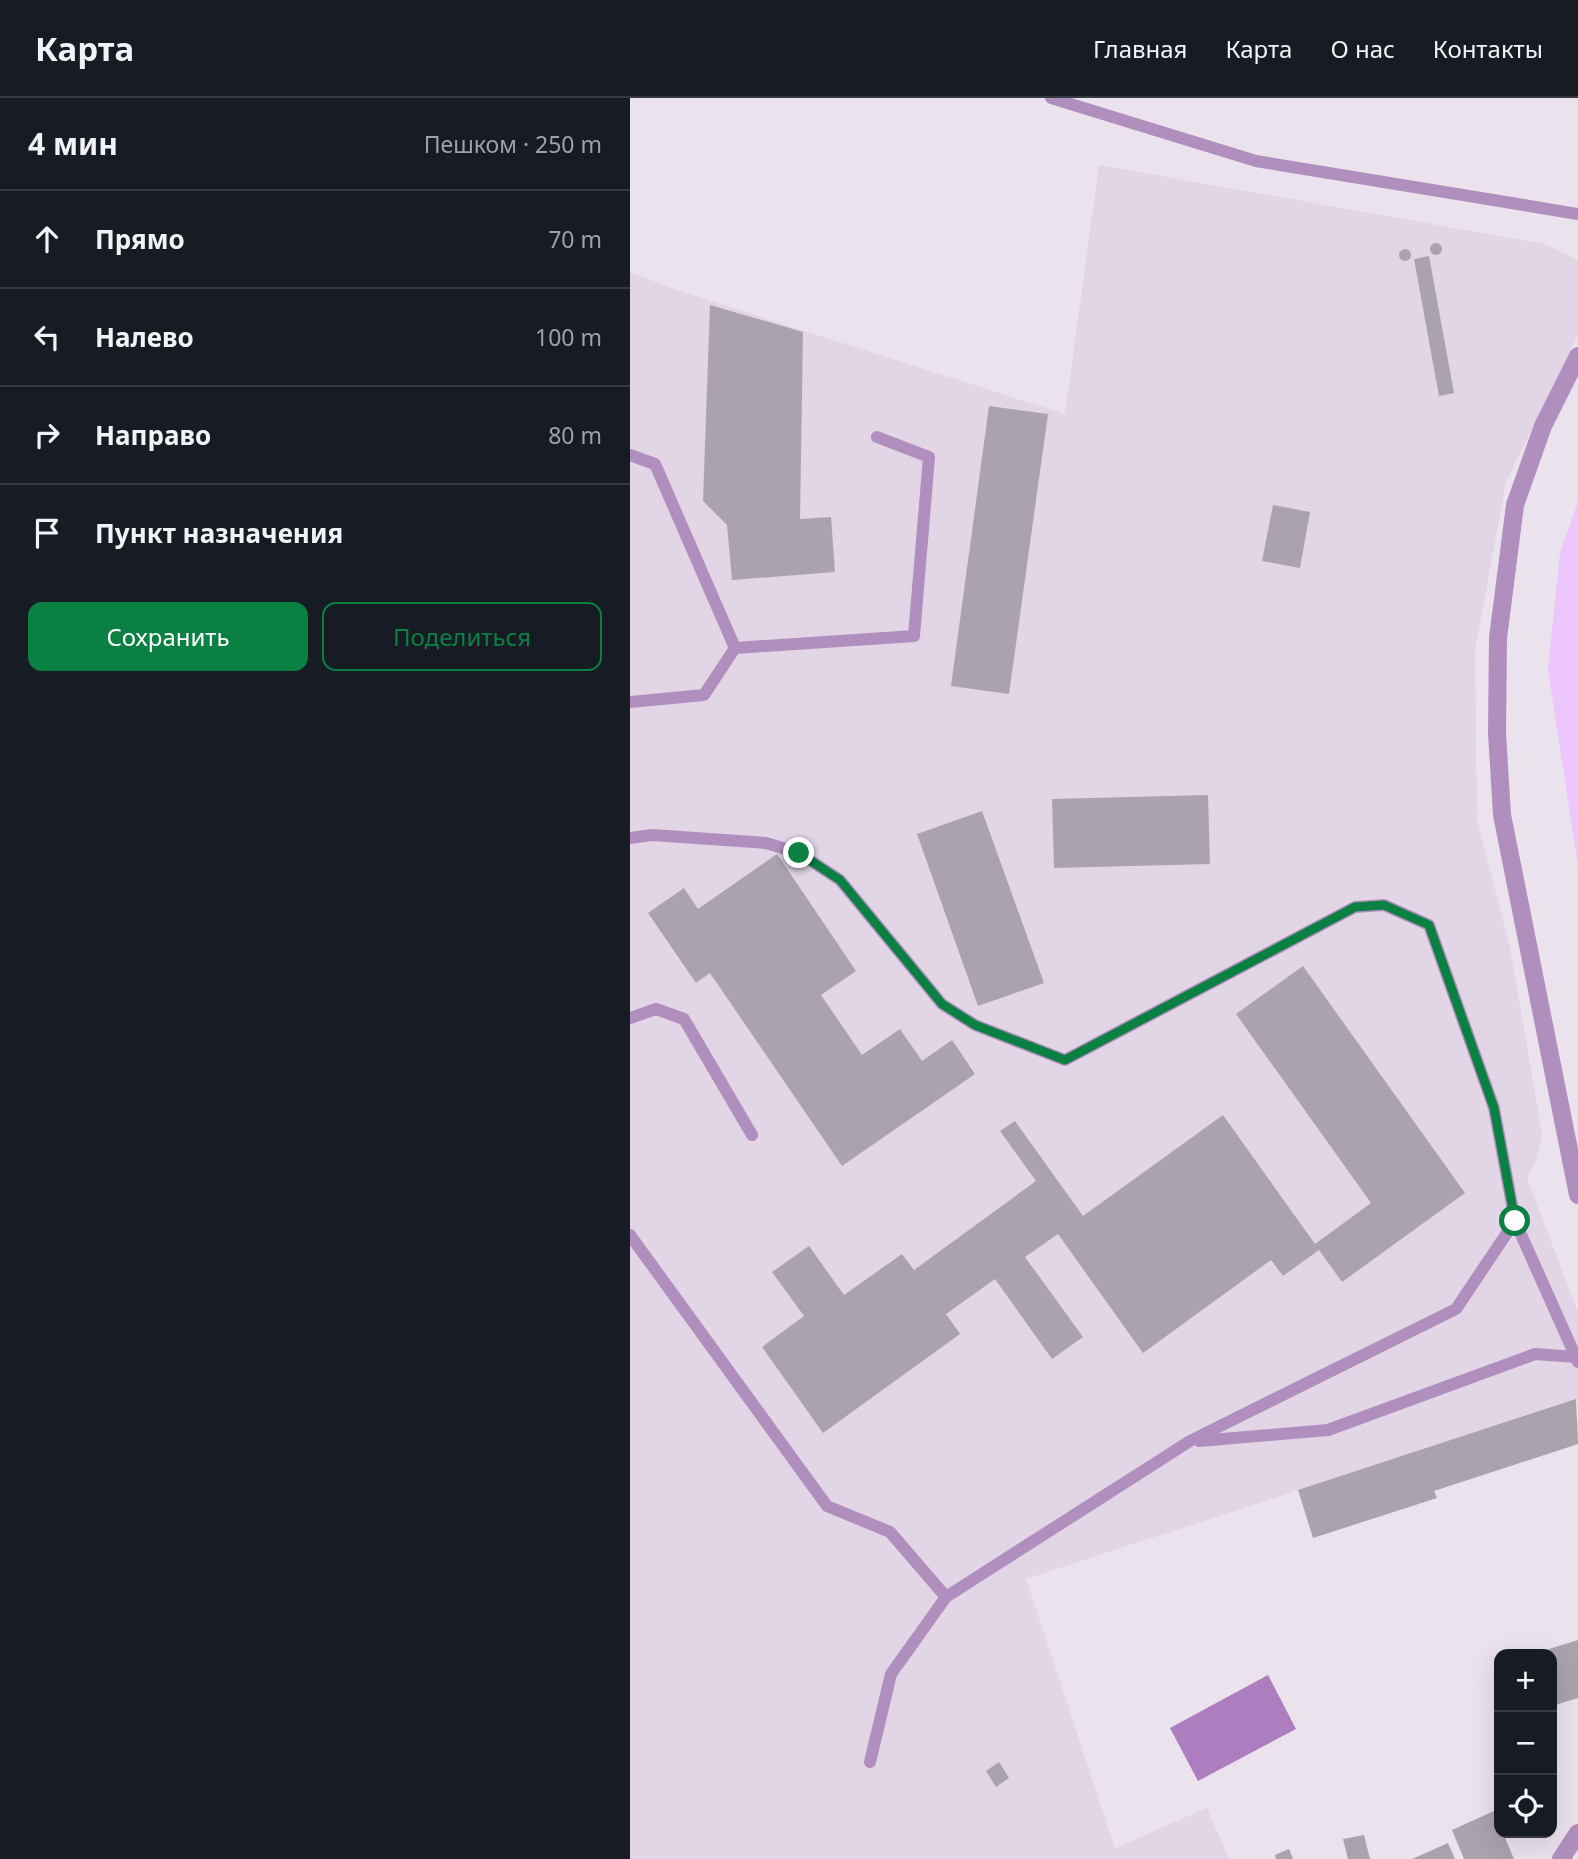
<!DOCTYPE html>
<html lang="ru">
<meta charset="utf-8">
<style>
:root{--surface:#171b24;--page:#242831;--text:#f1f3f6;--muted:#9ea1a6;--line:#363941;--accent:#0b8043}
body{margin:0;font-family:"Noto Sans",sans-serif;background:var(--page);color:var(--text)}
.controls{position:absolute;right:21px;bottom:21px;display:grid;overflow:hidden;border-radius:14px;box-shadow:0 7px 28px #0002}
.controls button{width:63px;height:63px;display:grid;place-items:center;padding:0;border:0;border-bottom:2px solid var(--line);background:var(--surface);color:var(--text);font:35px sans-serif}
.stop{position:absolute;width:21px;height:21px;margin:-16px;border:5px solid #0b8043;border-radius:50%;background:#fff}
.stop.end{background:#0b8043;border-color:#fff;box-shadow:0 2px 7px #0008}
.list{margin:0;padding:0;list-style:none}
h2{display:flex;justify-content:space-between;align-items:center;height:91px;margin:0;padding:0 28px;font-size:30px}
h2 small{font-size:23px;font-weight:400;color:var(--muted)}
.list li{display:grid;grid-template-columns:46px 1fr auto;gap:21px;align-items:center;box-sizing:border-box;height:98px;padding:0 28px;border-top:2px solid var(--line)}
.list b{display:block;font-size:26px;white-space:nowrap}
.list em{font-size:23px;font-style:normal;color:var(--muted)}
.actions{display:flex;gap:14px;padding:21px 28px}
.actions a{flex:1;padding:16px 0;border:2px solid var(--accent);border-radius:14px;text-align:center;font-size:24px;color:var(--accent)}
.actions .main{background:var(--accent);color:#fff}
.icon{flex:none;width:38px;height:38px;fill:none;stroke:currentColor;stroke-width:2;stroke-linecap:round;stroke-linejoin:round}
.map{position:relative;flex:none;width:948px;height:1761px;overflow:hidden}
header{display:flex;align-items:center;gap:42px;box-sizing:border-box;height:98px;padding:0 35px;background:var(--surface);border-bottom:2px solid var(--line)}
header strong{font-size:33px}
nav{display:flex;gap:38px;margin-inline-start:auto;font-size:24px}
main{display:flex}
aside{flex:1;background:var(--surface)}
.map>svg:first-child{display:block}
.built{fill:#e1d5e6}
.green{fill:#edc6fd}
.water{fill:#ad7dc0}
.building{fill:#aaa3ad}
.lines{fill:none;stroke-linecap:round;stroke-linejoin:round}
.service{stroke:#b08ebd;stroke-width:12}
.minor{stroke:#b08ebd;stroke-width:18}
.route{stroke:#0b8043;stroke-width:9}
</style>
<header>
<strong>Карта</strong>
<nav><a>Главная</a><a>Карта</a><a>О нас</a><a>Контакты</a></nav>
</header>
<main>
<aside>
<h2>4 мин<small>Пешком · 250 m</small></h2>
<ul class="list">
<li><svg class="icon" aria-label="ahead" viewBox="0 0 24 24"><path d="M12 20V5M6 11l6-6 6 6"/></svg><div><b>Прямо</b></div><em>70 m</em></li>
<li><svg class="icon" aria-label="left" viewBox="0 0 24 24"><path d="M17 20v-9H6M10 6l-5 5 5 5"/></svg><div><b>Налево</b></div><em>100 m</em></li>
<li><svg class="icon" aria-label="right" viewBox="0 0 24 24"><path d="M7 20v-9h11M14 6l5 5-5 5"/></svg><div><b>Направо</b></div><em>80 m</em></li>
<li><svg class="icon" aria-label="arrive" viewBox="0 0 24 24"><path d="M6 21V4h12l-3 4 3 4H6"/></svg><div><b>Пункт назначения</b></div></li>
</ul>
<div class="actions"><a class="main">Сохранить</a><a>Поделиться</a></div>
</aside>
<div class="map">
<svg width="948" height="1761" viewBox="0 0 948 1761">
<rect width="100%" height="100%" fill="#eae3ee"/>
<polygon class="built" points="469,67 915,146 948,162 948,237 876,384 845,552 847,722 880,850 912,1035 907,1060 897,1080 948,1214 948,1301 396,1481 485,1750 577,1710 599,1761 0,1761 0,174 47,192 435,316"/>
<polygon class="green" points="948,404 948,768 918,572 930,454"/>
<polygon class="water" points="638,1577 666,1631 568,1683 540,1630"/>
<g class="building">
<circle cx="806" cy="151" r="6"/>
<circle cx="775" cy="157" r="6"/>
<polygon points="799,158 824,295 809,298 784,161"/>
<polygon points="80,207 173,234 170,421 201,419 205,474 102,482 97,427 73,403"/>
<polygon points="359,308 418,316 379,596 321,588"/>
<polygon points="643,407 680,414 670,470 632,463"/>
<polygon points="578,697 580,766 424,770 422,701"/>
<polygon points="352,713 414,885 348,908 287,736"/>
<polygon points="147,756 226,873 191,897 232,957 270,931 292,963 322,942 345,976 212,1068 80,875 66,885 18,815 54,790 68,811"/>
<polygon points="673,868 835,1095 712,1184 689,1152 653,1178 641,1162 513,1255 428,1136 395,1159 453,1239 422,1261 365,1181 316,1216 330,1236 193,1335 132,1249 174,1218 142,1174 179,1148 214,1197 272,1156 284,1172 406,1083 370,1033 385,1023 453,1118 593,1017 685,1146 741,1105 606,916"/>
<polygon points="946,1301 948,1346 804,1393 807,1400 683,1440 668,1392"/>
<polygon points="948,1542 948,1600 922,1608 922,1556 903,1556"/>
<polygon points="369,1664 379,1680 366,1689 356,1673"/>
<polygon points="864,1713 869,1735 873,1735 884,1761 834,1761 822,1732"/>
<polygon points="734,1737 740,1761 718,1761 713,1741"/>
<polygon points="818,1745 825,1761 782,1761"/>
<polygon points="659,1751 663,1761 646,1761 645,1757"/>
</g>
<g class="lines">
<g class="service">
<polyline points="421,0 626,63 948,116"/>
<polyline points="0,357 25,366 105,550 284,538 299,359 247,339"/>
<polyline points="0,604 74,597 105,550"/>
<polyline points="0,740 22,737 136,745 169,755 210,782 312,906 345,927 435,962 725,809 754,807 799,827 864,1010 885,1123 826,1211 560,1343 316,1499 261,1576 240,1664"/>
<polyline points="0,920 26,911 54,921 122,1037"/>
<polyline points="885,1123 948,1264"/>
<polyline points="0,1137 197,1408 260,1434 316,1499"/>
<polyline points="569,1343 698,1332 905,1256 946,1259"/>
</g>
<g class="minor">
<polyline points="948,258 913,328 885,407 868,540 867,635 872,717 948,1097"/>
<polyline points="931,1761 948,1735"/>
</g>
</g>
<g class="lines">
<polyline class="route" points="169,755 210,782 312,906 345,927 435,962 725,809 754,807 799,827 864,1010 885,1123"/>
</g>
</svg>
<div class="controls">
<button>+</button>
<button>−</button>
<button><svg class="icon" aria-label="locate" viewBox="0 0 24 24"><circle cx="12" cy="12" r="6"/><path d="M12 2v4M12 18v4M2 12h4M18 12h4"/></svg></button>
</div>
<div class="stop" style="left:885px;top:1123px"></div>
<div class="stop end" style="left:169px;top:755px"></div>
</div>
</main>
